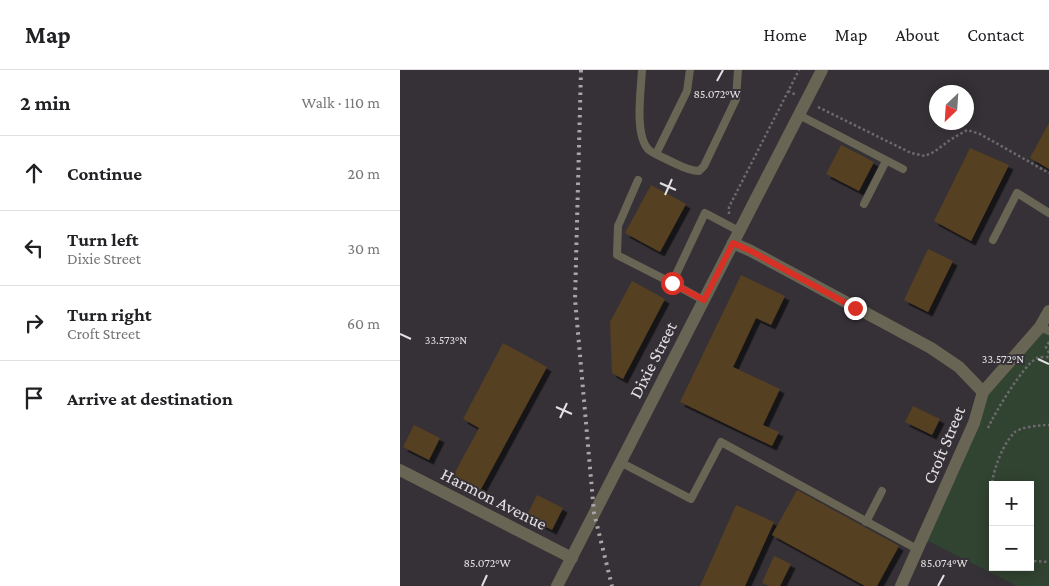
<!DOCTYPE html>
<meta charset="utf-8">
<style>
:root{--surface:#fff;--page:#f6f6f6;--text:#202124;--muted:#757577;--line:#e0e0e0}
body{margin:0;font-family:"Crimson Pro",serif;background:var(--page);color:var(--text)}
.controls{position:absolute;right:15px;bottom:15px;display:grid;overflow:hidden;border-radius:0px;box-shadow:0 2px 12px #0003}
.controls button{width:45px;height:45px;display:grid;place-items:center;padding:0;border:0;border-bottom:1px solid var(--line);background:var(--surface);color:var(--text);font:25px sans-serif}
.compass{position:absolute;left:529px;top:15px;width:45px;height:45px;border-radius:50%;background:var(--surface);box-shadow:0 2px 12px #0003;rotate:205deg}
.stop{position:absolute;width:15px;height:15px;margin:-11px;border:4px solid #d93025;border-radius:50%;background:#fff}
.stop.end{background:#d93025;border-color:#fff;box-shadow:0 1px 5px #0008}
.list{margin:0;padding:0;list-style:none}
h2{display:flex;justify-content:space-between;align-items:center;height:65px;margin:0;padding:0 20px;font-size:21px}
h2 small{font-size:16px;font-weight:400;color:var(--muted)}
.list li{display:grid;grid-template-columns:32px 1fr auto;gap:15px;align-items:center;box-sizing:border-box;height:75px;padding:0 20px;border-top:1px solid var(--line)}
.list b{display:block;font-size:19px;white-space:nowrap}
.list p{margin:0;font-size:16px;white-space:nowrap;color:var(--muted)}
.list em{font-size:16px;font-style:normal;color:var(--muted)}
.icon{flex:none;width:28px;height:28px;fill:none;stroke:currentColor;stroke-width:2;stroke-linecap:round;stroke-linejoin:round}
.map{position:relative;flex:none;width:649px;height:516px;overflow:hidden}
header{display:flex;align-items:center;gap:30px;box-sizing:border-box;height:70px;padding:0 25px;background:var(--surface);border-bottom:1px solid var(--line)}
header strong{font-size:24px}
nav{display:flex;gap:28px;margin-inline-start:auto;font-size:18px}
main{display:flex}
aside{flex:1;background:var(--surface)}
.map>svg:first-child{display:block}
.green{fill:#314331;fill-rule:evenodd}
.building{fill:#573f20;filter:url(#shadow)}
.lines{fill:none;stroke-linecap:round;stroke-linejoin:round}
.path{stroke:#6d6a6e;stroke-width:2.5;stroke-dasharray:2.5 2.5;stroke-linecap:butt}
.service{stroke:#696554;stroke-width:8}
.minor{stroke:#696554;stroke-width:12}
.tertiary{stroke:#696554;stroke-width:12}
.rail{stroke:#a9a6aa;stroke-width:4;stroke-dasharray:2.5 5;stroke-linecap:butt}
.route{stroke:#d93025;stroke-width:6}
.ticks{fill:none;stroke:#e3e0e3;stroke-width:2}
.labels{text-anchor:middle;stroke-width:4;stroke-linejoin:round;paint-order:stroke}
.street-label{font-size:18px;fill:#e3e0e3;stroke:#353136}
.ticks-label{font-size:12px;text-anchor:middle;fill:#e3e0e3;stroke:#353136;stroke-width:4;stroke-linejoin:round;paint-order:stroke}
</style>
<header>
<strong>Map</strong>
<nav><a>Home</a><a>Map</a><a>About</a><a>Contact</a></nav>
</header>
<main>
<aside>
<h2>2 min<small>Walk · 110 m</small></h2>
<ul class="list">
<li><svg class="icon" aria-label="ahead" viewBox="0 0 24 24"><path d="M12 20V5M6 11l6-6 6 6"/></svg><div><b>Continue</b></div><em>20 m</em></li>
<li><svg class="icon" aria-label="left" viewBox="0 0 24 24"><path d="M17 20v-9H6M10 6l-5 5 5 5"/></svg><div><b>Turn left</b><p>Dixie Street</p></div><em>30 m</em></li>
<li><svg class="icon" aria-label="right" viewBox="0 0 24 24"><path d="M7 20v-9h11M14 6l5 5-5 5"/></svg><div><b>Turn right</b><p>Croft Street</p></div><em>60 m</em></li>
<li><svg class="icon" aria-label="arrive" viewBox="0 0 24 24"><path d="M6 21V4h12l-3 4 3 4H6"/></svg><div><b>Arrive at destination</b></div></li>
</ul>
</aside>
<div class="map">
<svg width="649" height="516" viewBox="0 0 649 516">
<defs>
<filter id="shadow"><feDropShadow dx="4.5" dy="4.5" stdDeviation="0" flood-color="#0009"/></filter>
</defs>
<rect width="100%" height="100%" fill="#353136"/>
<path class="green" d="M640,257L649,262V516H617L522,468L583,322ZM593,415H630V497H593Z"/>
<g class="building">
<polygon points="649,53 649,99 630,88"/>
<polygon points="441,75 474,92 459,121 426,104"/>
<polygon points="570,78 609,95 571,171 534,151"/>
<polygon points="251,115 286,134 260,182 225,163"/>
<polygon points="528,179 553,191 528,242 504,230"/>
<polygon points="341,205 385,226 371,255 356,248 333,297 380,319 363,355 379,362 372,376 280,332"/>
<polygon points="232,211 265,229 223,309 212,303 210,252"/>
<polygon points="103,273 147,297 80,421 53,406 79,358 63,349"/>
<polygon points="513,336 540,349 532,365 505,352"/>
<polygon points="14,355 40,368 29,390 3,377"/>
<polygon points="397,420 499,476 477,516 465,516 372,465"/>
<polygon points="137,425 163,438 152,460 126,447"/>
<polygon points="336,435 374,452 345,516 300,516"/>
<polygon points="374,486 391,494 380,516 369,516 362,513"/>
</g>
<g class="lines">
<g class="path">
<polyline points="388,21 396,25"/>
<polyline points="418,37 511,83 525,86 534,82 550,70 567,60 580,64 649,103"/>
<polyline points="329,144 329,137 399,0"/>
<polyline points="649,272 646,277 649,283"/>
<path d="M588,358C594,344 624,294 637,288C640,287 646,287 649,287"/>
<path d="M593,442C585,421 599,377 615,362C621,357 641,355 649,355"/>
<polyline points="630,488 634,491 649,492"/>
</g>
<g class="service">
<path d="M242,0C241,20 234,66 249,80C255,85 263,87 270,91C279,95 288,101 299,101L304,96L336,29L338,0"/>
<polyline points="399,45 503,99"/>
<polyline points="256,84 287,21 290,0"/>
<polyline points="238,110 218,156 217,185 272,213"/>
<polyline points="464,134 486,91"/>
<polyline points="593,170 617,123 649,143"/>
<polyline points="303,230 272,213 305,143 339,161"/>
<polyline points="640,257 649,261"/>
<polyline points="220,392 291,429 321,372 517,479"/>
<polyline points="466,452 482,421"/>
</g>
<g class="minor">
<polyline points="333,173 351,181 531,278 559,297 583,322"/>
<polyline points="0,400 172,488"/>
<polyline points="501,516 574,353 583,322 640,257 649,241"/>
</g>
<polyline class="tertiary" points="157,516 422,0"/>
<polyline class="rail" points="181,0 175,229 194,443 212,516"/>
</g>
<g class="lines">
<polyline class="route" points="272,213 304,230 333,173 351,181 455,238"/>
</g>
<path class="ticks" d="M317,11L323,0M260,113L276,120M265,125L272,109M0,264L11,269M638,289L649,294M156,337L172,344M160,348L167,333M82,516L87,505M538,516L544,505"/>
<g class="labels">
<g class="street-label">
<text transform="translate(253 290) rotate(-63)" y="6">Dixie Street</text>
<text transform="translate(544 375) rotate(-67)" y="6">Croft Street</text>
<text transform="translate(94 429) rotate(27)" y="6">Harmon Avenue</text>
</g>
</g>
<g class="ticks-label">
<text x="317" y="28">85.072°W</text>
<text x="46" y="274">33.573°N</text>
<text x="603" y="293">33.572°N</text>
<text x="87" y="497">85.072°W</text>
<text x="544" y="497">85.074°W</text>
</g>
</svg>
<div class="controls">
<button>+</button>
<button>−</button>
</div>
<svg class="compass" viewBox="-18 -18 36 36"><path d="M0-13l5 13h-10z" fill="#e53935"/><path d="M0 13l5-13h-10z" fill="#757577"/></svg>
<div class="stop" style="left:272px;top:213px"></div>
<div class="stop end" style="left:455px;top:238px"></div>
</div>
</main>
